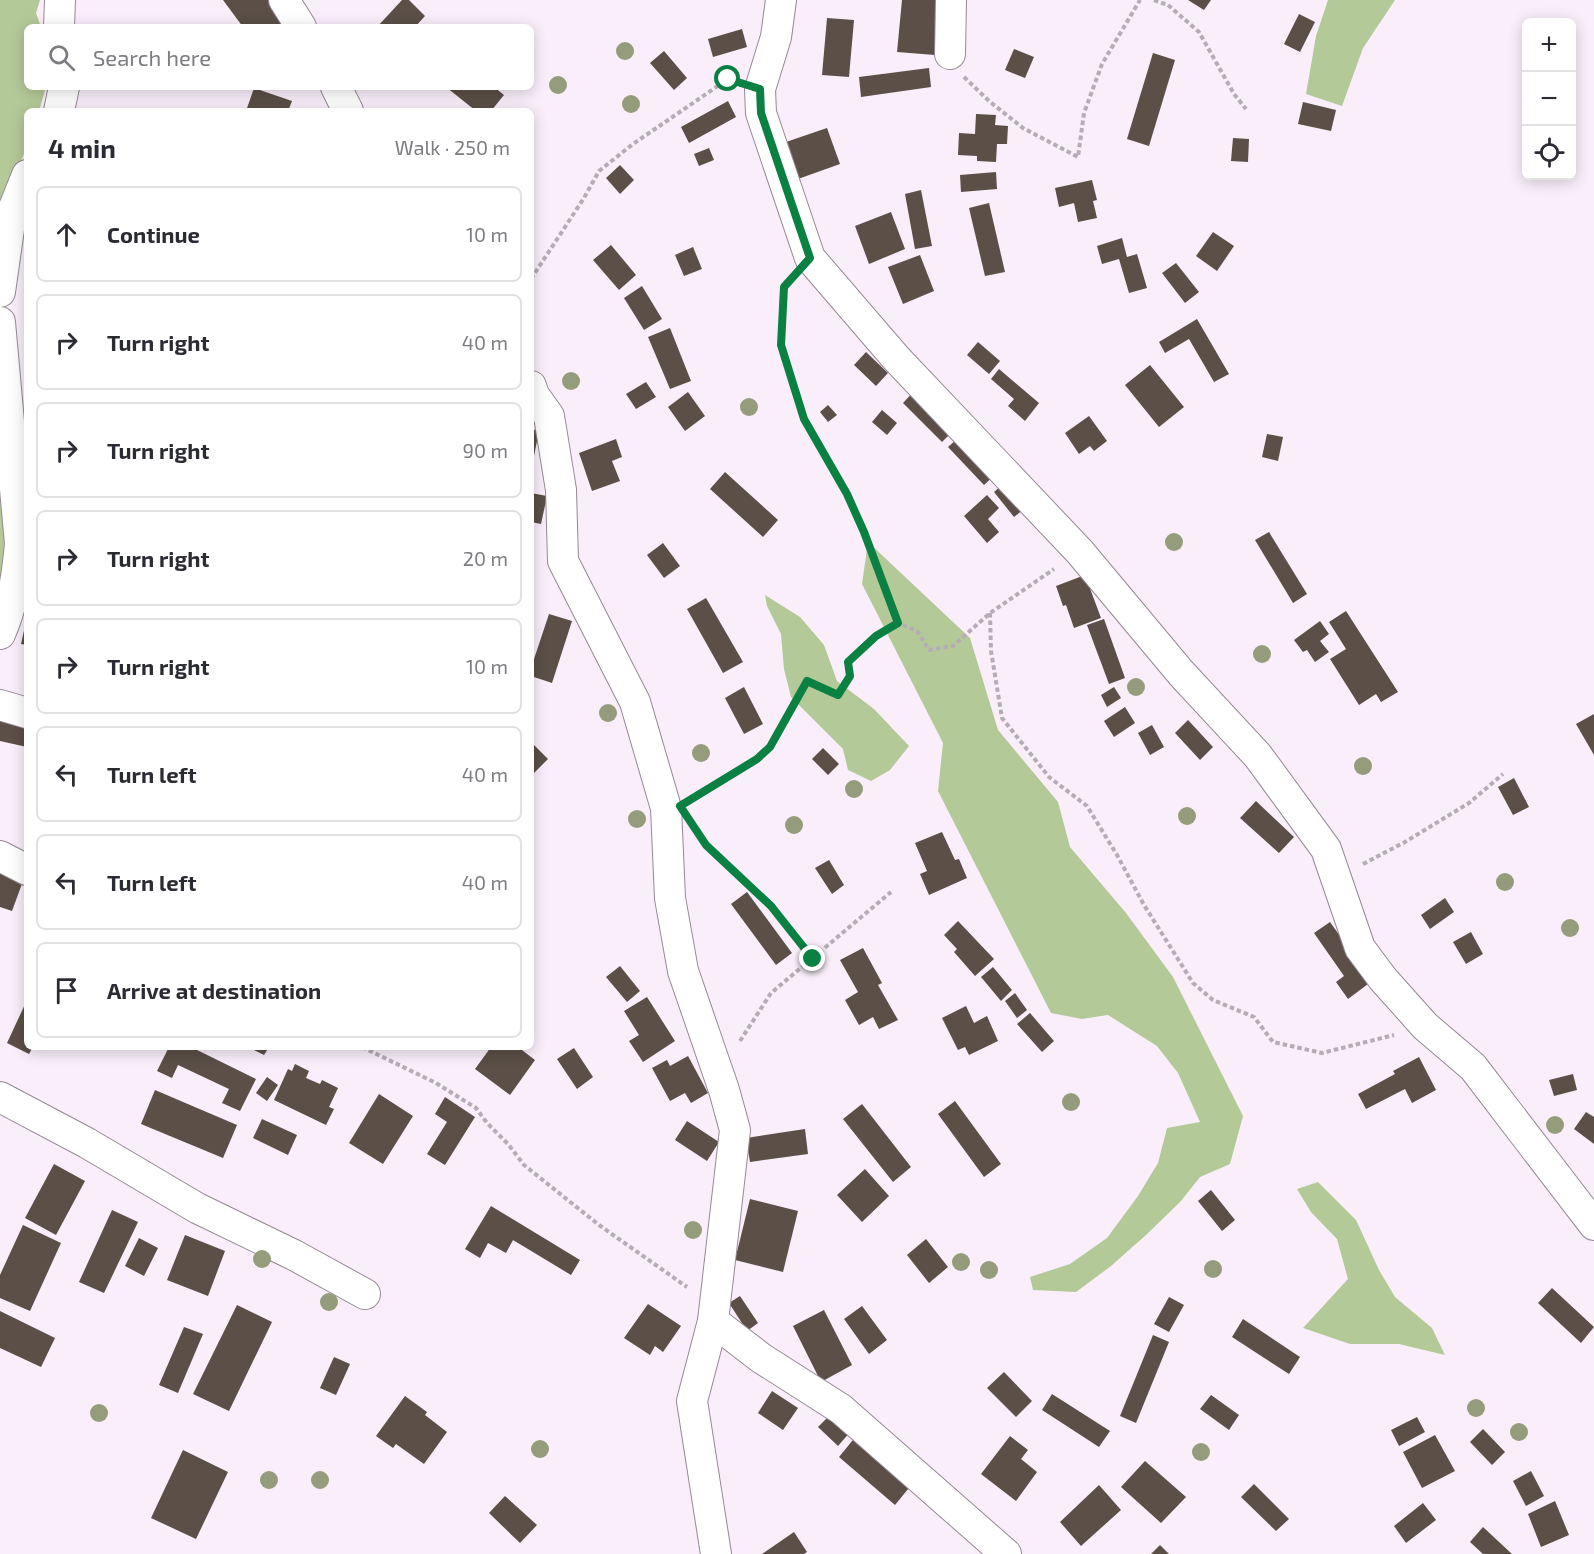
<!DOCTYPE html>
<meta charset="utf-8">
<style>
:root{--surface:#fff;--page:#f7f7f7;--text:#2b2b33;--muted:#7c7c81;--line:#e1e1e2}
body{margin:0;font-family:"Exo 2",sans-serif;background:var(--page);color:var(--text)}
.controls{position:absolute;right:18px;top:18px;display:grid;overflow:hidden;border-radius:9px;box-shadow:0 3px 15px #0003}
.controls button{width:54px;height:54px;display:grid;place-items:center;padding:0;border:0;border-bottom:2px solid var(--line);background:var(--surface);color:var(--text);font:30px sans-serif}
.stop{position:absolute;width:18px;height:18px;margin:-14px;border:4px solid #0b8043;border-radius:50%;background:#fff}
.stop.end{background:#0b8043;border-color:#fff;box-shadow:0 2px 6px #0008}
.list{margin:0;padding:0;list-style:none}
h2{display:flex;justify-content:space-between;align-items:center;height:78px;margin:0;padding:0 24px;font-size:26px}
h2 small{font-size:20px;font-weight:400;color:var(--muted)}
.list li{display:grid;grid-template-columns:39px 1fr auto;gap:18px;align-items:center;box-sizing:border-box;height:96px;margin:0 12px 12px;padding:0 12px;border:2px solid var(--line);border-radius:9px}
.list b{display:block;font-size:22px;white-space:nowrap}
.list em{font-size:20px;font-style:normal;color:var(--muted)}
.icon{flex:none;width:33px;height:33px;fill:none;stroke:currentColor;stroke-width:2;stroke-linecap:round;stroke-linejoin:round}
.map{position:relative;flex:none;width:1594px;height:1554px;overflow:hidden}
.search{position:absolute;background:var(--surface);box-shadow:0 3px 15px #0003;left:24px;top:24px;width:510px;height:66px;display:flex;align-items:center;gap:15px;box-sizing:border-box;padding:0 21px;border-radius:9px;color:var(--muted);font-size:22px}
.panel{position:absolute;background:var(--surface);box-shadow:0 3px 15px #0003;left:24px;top:108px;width:510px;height:942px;border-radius:9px}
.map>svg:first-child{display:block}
.green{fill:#b4c998}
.building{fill:#5b4f47}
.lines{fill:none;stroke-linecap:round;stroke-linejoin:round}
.minor-casing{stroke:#948994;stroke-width:32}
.path{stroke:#b5acb6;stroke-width:4;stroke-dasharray:4.5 3;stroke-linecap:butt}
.minor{stroke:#fff;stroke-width:30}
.tree{fill:#949c7b}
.route{stroke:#0b8043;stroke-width:8}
</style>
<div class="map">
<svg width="1594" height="1554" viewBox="0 0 1594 1554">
<rect width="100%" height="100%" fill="#f9eefa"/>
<g class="green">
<polygon points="0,0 40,0 36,13 41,27 27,27 27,87 46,87 39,111 27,111 27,147 0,209"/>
<polygon points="1328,0 1395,0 1363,48 1342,106 1306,94 1316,36"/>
<polygon points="0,423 8,515 0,601"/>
<polygon points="868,542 970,638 998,730 1058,802 1070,847 1126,913 1173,977 1243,1116 1230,1164 1200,1177 1181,1201 1146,1235 1111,1266 1076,1292 1033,1290 1030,1277 1070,1264 1107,1238 1138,1196 1158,1163 1167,1128 1200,1122 1178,1073 1157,1046 1108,1015 1082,1019 1051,1013 938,791 943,743 862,584"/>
<polygon points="765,595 800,617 824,645 837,681 874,709 909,746 890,770 871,781 848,770 843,749 791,697 784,669 781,634 767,606"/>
<polygon points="1318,1182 1356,1220 1379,1270 1395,1297 1432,1328 1445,1355 1399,1344 1350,1344 1303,1328 1348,1279 1337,1239 1311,1212 1297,1189"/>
</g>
<g class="building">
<polygon points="223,0 270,0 290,27 243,27"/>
<polygon points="402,0 409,0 425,16 415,27 377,27"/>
<polygon points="902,0 941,0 935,55 897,52"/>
<polygon points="1188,0 1211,0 1204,10"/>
<polygon points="1299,14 1315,22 1300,52 1284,44"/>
<polygon points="827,18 854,20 849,77 822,75"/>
<polygon points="742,29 747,47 713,57 708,39"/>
<polygon points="1014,49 1034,57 1025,78 1005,70"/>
<polygon points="664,51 687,78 674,90 650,63"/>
<polygon points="1153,53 1175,60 1149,146 1127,139"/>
<polygon points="929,68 931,87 861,97 859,77"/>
<polygon points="446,87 494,87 504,95 491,111 476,111"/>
<polygon points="254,88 292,101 288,111 246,111"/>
<polygon points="728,101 736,117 689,143 681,127"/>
<polygon points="1303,102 1336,110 1331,131 1298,124"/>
<polygon points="976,114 996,115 995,125 1008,126 1007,144 997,144 996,162 977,161 977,156 958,155 959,133 975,134"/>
<polygon points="827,128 840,164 798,179 786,142"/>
<polygon points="1233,138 1249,139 1248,162 1231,161"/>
<polygon points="709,148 714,160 699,166 694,154"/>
<polygon points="620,165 634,180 620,194 606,178"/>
<polygon points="996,172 997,189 961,192 960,175"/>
<polygon points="1092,180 1097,200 1093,201 1097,218 1078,222 1074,203 1059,207 1055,188"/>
<polygon points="921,190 932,246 915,249 905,194"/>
<polygon points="989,203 1005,272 985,276 969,208"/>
<polygon points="891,212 905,249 869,264 855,226"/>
<polygon points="1213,232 1234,246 1217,271 1196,256"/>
<polygon points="1122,238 1127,257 1137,254 1147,288 1129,293 1119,259 1102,264 1097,246"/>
<polygon points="611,245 636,275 619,290 593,260"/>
<polygon points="693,247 702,269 684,276 675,255"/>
<polygon points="920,255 934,291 903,304 888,267"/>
<polygon points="1176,263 1199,292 1185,303 1162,273"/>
<polygon points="642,286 662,319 644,330 624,298"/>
<polygon points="1197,319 1229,374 1214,382 1189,339 1165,353 1159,342"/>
<polygon points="670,328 691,381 670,389 648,337"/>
<polygon points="978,342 1000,361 989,374 967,355"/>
<polygon points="866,352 888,373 876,386 854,365"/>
<polygon points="1150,365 1184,407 1159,427 1125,385"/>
<polygon points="999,369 1039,403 1025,421 1008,406 1014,399 991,379"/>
<polygon points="646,382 656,397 636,409 626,394"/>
<polygon points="915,390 955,429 942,442 903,403"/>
<polygon points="688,392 705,416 685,431 668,407"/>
<polygon points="828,405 837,415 828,422 820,412"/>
<polygon points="882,410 897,423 887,435 872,422"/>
<polygon points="1089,416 1107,441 1094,451 1090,446 1079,454 1065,433"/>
<polygon points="531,429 539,431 532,466 531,465"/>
<polygon points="964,433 999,471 984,485 948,447"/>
<polygon points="1267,434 1283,437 1278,461 1262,457"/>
<polygon points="616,439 622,457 612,461 620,481 592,491 579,453"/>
<polygon points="725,472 778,520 763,537 710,489"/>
<polygon points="1009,479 1030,504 1014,517 994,492"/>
<polygon points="531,493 547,496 541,524 531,522"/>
<polygon points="987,495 999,508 988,519 999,532 987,543 964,516"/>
<polygon points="1269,532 1307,594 1293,603 1255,540"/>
<polygon points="663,543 680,566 664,578 647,555"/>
<polygon points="1085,575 1101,618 1074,628 1066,605 1063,606 1056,586"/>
<polygon points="706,598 743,662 723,673 687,609"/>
<polygon points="1346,611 1398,692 1381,702 1376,694 1359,705 1330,659 1346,649 1329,622"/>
<polygon points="549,614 572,621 552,683 531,676 531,668"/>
<polygon points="1104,619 1125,678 1109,684 1087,625"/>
<polygon points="1320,621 1329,634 1320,641 1329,652 1315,662 1307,650 1303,652 1294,640"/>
<polygon points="25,626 27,626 27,645 21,644"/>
<polygon points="744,687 763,724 744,734 725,698"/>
<polygon points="1114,687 1121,698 1107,707 1101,695"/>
<polygon points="1125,707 1135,723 1114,737 1104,721"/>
<polygon points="1594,714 1594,755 1576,724"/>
<polygon points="1188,720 1213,747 1200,760 1175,733"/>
<polygon points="0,721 27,727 27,747 0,741"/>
<polygon points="1152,725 1164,747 1150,755 1138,733"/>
<polygon points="531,742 548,759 531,776"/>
<polygon points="823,748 839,764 828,775 812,759"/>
<polygon points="1514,778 1529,807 1513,815 1498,787"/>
<polygon points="1256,801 1294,837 1279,853 1240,818"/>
<polygon points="942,832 955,860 959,859 967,878 929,895 920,874 927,871 915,843"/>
<polygon points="829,860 844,885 832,894 815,868"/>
<polygon points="0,873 23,881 12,911 0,907"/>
<polygon points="747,892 792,953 776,965 731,904"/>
<polygon points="1445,898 1454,912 1430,929 1421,915"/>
<polygon points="958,921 994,959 975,976 954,952 957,949 944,935"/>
<polygon points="1330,922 1372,981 1348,999 1336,982 1344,976 1314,933"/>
<polygon points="1471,932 1483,954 1466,964 1453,942"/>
<polygon points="863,948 882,983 878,985 898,1020 879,1029 873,1017 859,1025 845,1000 858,992 840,960"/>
<polygon points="620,966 640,991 627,1002 606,977"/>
<polygon points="993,967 1012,990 1001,1001 981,977"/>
<polygon points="1015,993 1027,1010 1017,1018 1005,1001"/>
<polygon points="647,997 675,1041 643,1062 629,1041 639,1035 624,1011"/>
<polygon points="27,1000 27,1047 33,1047 29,1054 7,1043"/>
<polygon points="966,1006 974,1023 987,1016 998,1041 969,1055 965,1047 958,1050 942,1018"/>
<polygon points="1030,1013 1054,1041 1042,1052 1017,1024"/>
<polygon points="169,1047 191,1047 256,1079 240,1111 222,1103 229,1089 178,1065 172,1078 157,1071"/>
<polygon points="248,1047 269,1047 264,1055"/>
<polygon points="491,1047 518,1047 535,1060 510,1095 475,1069"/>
<polygon points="574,1048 593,1077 577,1089 557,1059"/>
<polygon points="688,1056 708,1093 691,1103 685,1093 670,1101 652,1068 667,1060 670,1066"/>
<polygon points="1419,1057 1436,1090 1412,1103 1405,1089 1366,1109 1358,1094 1395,1074 1393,1071"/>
<polygon points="295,1064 309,1071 306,1078 320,1084 322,1080 338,1088 329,1107 334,1109 326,1125 274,1100 288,1069 292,1071"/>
<polygon points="1573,1074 1577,1090 1554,1096 1549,1080"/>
<polygon points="267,1077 278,1085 267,1101 256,1093"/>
<polygon points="155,1090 237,1125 223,1158 141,1124"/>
<polygon points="379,1094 413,1116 383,1164 349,1143"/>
<polygon points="445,1097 475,1117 445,1165 427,1154 447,1122 435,1114"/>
<polygon points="955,1101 1001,1164 984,1177 938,1114"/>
<polygon points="862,1104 911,1167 893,1182 843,1119"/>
<polygon points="1586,1112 1594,1117 1594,1144 1574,1129"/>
<polygon points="262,1119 297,1135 288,1155 253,1138"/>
<polygon points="687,1121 719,1142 707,1161 675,1140"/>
<polygon points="805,1129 808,1154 750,1162 746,1138"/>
<polygon points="54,1164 85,1181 56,1235 25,1218"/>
<polygon points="865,1169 889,1196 862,1222 837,1195"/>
<polygon points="1211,1190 1235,1220 1222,1231 1198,1201"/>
<polygon points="750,1199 798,1211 783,1272 735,1260"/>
<polygon points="491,1206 580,1260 571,1275 513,1240 506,1253 488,1243 480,1258 465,1249"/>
<polygon points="112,1210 138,1222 104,1293 79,1282"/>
<polygon points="23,1225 61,1243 30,1311 0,1298 0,1275"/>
<polygon points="185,1235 225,1251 208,1296 167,1280"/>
<polygon points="139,1238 158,1248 144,1276 125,1266"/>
<polygon points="926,1239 948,1267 929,1283 907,1255"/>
<polygon points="1552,1288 1594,1327 1581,1343 1538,1303"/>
<polygon points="740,1296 758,1323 747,1331 729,1303"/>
<polygon points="1169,1297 1184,1305 1169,1332 1154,1324"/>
<polygon points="648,1304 681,1326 663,1352 655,1346 650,1355 624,1338"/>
<polygon points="237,1305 272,1322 229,1411 193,1394"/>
<polygon points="862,1306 887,1340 869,1354 844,1319"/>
<polygon points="824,1310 852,1365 821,1382 793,1326"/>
<polygon points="0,1311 55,1338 41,1367 0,1348"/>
<polygon points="1243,1319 1300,1357 1289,1374 1232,1337"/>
<polygon points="184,1327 203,1334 178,1393 159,1385"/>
<polygon points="1153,1335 1169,1342 1136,1423 1120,1416"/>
<polygon points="334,1357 350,1364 336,1395 320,1388"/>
<polygon points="1004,1372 1032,1401 1016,1417 987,1388"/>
<polygon points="772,1391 798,1408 783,1430 758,1413"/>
<polygon points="1052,1394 1110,1431 1099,1447 1042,1410"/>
<polygon points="1211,1395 1239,1415 1229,1430 1200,1409"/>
<polygon points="405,1396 427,1412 425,1415 447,1432 424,1464 396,1444 393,1448 376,1436"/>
<polygon points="832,1413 851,1431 838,1446 818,1427"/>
<polygon points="1417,1417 1425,1432 1399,1446 1391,1430"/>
<polygon points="1483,1429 1505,1452 1492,1465 1470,1442"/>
<polygon points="857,1435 913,1483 895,1505 839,1457"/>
<polygon points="1435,1435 1455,1471 1422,1488 1403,1452"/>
<polygon points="1010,1436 1028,1450 1021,1459 1037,1472 1016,1501 981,1474"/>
<polygon points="183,1450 228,1472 196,1539 151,1518"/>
<polygon points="1145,1461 1186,1497 1161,1523 1121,1487"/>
<polygon points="1531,1471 1544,1496 1526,1506 1513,1481"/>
<polygon points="1254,1484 1289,1519 1276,1531 1241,1497"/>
<polygon points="1099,1485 1121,1510 1081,1546 1060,1522"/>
<polygon points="505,1496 537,1525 520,1543 489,1513"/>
<polygon points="1555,1501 1569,1535 1541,1547 1528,1514"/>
<polygon points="1423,1503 1436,1520 1406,1543 1394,1526"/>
<polygon points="1483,1527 1512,1554 1483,1554 1470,1542"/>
<polygon points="794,1532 807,1552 804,1554 762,1554"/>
<polygon points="1160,1545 1169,1554 1151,1554"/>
</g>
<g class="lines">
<g class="minor-casing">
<g id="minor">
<polyline points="284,0 301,27"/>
<polyline points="781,0 776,37 760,89 761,113 810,258 896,358 1080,552 1181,673 1258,756 1326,849 1360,948 1383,979 1425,1026 1473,1067 1594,1225"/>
<polyline points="59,27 60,0"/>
<polyline points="950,54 951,0"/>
<polyline points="336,87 348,111"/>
<polyline points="59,111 64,87"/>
<polyline points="0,292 11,215 27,175"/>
<path d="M0,322L20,544C17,575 13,605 0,634"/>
<polyline points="531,386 534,395 549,416 561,490 563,561 635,702 666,808 670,898 683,971 724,1090 735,1130 713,1321 692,1401 716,1554"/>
<polyline points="0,705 27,713"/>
<polyline points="0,856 27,870"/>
<polyline points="0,1097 87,1143 197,1208 294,1255 365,1294"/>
<polyline points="713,1321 761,1358 841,1409 1006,1554"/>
</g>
</g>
<g class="path">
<polyline points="1154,0 1168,5 1199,32 1234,94 1246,109"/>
<polyline points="964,77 989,101 1023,128 1078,157 1084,113 1102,64 1140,0"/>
<polyline points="531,279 584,198 599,171 633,144 728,79 732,80"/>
<polyline points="790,281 784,287 781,345 804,419 847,494 864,532 898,623"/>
<polyline points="990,613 991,651 1002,718 1049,777 1087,806 1117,855 1144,905 1193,983 1213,1000 1254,1017 1273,1042 1322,1053 1394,1035"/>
<polyline points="692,798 757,759 770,747 807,682 838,695 850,676 848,662 876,636 898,623 917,631 929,650 953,646 990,613 1054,569"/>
<polyline points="699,834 706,845 771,906 813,959"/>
<polyline points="1363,864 1405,842 1469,803 1503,774"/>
<polyline points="740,1041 771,993 891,892"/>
<polyline points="362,1047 436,1083 476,1108 487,1123 508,1144 524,1165 599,1225 687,1287"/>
</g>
<use href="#minor" class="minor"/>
</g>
<g class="tree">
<circle cx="625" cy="51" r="9"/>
<circle cx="558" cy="85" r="9"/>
<circle cx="631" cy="104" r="9"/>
<circle cx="571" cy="381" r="9"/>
<circle cx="749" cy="407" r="9"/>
<circle cx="1174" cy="542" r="9"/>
<circle cx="1262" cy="654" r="9"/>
<circle cx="1136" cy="687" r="9"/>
<circle cx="608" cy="713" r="9"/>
<circle cx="701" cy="753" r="9"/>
<circle cx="1363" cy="766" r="9"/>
<circle cx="854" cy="789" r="9"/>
<circle cx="1187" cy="816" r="9"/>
<circle cx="637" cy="819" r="9"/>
<circle cx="794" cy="825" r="9"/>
<circle cx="1505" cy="882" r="9"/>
<circle cx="1570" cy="928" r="9"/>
<circle cx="1071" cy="1102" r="9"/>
<circle cx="1555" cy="1125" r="9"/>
<circle cx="693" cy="1230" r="9"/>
<circle cx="262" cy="1259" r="9"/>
<circle cx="961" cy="1262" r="9"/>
<circle cx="1213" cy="1269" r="9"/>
<circle cx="989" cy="1270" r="9"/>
<circle cx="329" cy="1302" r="9"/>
<circle cx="1476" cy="1408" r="9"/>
<circle cx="99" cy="1413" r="9"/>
<circle cx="1519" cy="1432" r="9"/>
<circle cx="540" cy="1449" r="9"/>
<circle cx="1201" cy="1452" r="9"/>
<circle cx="269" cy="1480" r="9"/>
<circle cx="320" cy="1480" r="9"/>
</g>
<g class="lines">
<polyline class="route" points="728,79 760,89 761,113 810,258 784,287 781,345 804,419 847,494 864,532 898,623 876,636 848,662 850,676 838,695 807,681 770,747 757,759 680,806 706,845 771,906 813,959"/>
</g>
</svg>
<div class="controls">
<button>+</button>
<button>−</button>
<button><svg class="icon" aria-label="locate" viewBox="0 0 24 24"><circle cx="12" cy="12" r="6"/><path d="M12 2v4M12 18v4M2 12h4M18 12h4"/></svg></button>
</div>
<div class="stop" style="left:728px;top:79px"></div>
<div class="stop end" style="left:813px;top:959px"></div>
<div class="search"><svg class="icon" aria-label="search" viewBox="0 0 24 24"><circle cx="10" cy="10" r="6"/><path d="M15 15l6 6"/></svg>Search here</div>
<section class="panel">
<h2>4 min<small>Walk · 250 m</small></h2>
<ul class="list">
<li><svg class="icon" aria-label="ahead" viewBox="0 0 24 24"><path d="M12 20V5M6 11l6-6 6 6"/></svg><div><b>Continue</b></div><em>10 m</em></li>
<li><svg class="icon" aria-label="right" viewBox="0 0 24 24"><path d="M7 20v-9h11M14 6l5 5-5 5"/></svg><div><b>Turn right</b></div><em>40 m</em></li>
<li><svg class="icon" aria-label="right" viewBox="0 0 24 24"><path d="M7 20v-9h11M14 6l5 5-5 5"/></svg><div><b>Turn right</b></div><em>90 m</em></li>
<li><svg class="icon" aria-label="right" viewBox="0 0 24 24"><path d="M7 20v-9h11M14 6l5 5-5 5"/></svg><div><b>Turn right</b></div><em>20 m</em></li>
<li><svg class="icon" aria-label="right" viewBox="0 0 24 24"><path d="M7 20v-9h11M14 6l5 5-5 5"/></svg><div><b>Turn right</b></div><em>10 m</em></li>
<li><svg class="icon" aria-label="left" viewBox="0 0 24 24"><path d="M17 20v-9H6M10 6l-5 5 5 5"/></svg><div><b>Turn left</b></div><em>40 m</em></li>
<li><svg class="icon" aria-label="left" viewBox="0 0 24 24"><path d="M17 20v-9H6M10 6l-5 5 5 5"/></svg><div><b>Turn left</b></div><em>40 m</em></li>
<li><svg class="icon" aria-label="arrive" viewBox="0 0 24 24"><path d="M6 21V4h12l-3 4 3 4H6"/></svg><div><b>Arrive at destination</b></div></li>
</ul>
</section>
</div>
